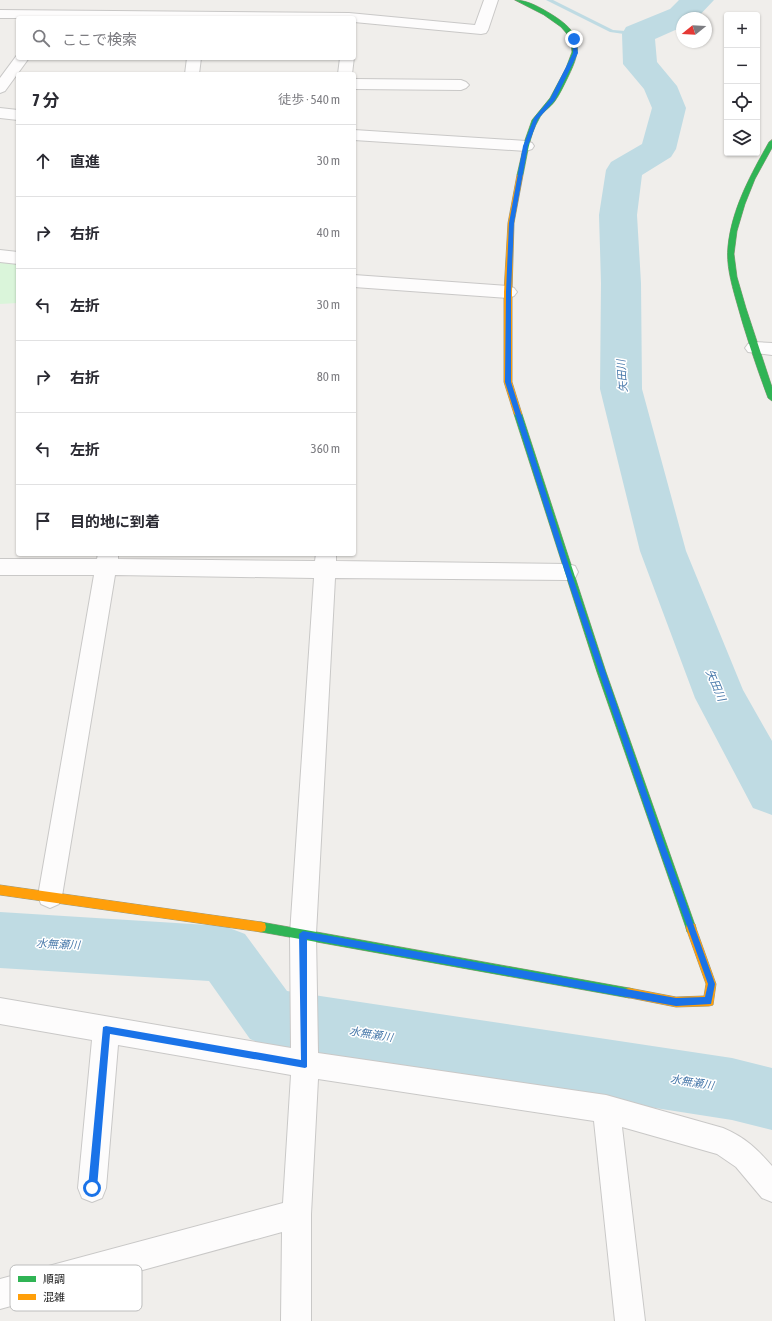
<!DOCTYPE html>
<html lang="ja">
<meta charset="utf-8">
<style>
:root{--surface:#fff;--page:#f7f7f7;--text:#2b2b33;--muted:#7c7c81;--line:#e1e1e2}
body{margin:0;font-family:"Asap Condensed","Noto Sans JP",sans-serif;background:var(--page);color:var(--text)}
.controls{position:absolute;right:12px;top:12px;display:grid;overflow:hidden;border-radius:4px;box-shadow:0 1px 3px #0004}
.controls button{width:36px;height:36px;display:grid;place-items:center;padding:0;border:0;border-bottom:1px solid var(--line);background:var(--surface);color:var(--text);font:20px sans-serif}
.compass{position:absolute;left:676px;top:12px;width:36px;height:36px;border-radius:50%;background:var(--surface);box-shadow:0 1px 3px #0004;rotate:252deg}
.stop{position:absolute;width:12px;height:12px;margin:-9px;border:3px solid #1a73e8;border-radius:50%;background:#fff}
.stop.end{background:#1a73e8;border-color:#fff;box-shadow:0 1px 4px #0008}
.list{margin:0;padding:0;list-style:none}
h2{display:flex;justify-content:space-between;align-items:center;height:52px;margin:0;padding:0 16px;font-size:17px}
h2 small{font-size:13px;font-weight:400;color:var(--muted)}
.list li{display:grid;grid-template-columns:26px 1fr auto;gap:12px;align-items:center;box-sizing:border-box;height:72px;padding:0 16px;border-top:1px solid var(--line)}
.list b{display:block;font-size:15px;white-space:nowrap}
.list em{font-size:13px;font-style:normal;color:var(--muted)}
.icon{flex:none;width:22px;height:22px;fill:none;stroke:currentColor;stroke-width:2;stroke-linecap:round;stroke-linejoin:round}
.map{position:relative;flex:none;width:772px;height:1321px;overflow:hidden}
.search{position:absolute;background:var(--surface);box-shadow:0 1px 3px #0004;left:16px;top:16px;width:340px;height:44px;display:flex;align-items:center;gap:10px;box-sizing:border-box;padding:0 14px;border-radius:4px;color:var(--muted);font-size:15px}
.panel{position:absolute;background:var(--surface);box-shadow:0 1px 3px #0004;left:16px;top:72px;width:340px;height:484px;border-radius:4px}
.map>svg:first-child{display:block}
.park{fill:#daf5da}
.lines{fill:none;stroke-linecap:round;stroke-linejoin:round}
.stream{fill:#bfdbe3;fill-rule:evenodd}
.river{fill:#bfdbe3;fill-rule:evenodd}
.street-casing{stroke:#c9c8c7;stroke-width:2}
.fast-casing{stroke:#999a82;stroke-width:1}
.slow-casing{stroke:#999a82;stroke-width:1}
.street{fill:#fdfcfc;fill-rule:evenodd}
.fast{fill:#30b455;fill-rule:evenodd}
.slow{fill:#ff9f0a;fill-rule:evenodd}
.route{fill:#1a73e8}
.labels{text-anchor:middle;stroke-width:3;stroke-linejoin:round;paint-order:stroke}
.water-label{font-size:11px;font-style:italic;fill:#4a7aab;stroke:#fff}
.key{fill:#fff;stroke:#bdbdbd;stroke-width:1}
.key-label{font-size:11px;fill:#222}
</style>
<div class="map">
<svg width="772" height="1321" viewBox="0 0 772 1321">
<rect width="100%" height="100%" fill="#f0eeeb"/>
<polygon class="park" points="0,262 18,263 18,303 0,304"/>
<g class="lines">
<polygon class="stream" points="546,0 553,0 613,30 638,32 641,34 638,36 610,32"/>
<g class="river">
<polygon points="679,0 714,0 697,18 682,18 682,27 655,39 657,62 677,86 686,108 676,149 671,157 642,175 637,215 641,283 642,389 686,551 743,690 772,741 772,815 753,808 695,698 640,551 600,389 601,283 599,215 606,170 611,162 642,144 652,108 644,89 623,64 622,34 626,27 670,9"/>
<polygon points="0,912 224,926 245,934 287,991 732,1058 772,1068 772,1130 732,1120 271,1048 250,1039 209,981 0,968"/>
</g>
<g class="street-casing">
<g id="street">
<polygon points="484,0 498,0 488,30 486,33 481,34 354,22 354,18 0,18 0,10 349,13 475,25"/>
<polygon points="17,55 18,55 18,58 29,58 5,91 0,93 0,78"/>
<polygon points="187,58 201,58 199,74 185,74"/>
<polygon points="340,58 354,57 352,74 338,74"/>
<polygon points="354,79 461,80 466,82 469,85 466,88 461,90 354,89"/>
<polygon points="0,108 18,110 18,120 0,118"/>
<polygon points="354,130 526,141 532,143 534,146 532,149 526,151 354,140"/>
<polygon points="0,250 18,252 18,264 0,262"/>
<polygon points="354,275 508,286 514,288 517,292 514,296 508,298 354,287"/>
<polygon points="754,342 772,343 772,355 748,352 745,348 748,344"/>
<path d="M98,554H118V559L315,561L316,554H336V561L568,564L575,566L578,572L575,578L568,580L335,578L316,934L318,1053L606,1095L723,1128C746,1138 756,1148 772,1166V1202L762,1198L736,1167L717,1154L622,1127L645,1321H615L594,1121L318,1079L311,1214V1321H281L282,1232L0,1309V1279L283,1203L291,1075L118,1045L106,1188L102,1198L92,1202L82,1198L78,1188L92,1040L0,1024V998L291,1048L290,934L314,578L115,575L62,896L59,904L50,908L41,904L38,896L94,575H0V559H97Z"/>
</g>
</g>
<g class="fast-casing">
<g id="fast">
<path d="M515,0C528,0 541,8 551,14C582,33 583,47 568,77C564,85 560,94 555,101C550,108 542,112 539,119C529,136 527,157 523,175L520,177L517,175L525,140L532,120L550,98L566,68L572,52L571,42L567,34L561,27L544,15Z"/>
<path d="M772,140V148L755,179L745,204L737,231L734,254L737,277L746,308L772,387V401L768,398C756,366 745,333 736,300C731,282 726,264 728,246C732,208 751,174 769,142Z"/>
<polygon points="518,411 522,414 606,672 696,928 695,932 691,933 687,932 686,928 597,672 514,414"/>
<polygon points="261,922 629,988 633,989 634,993 633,997 629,998 261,932 257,931 256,927 257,923"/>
</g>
</g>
<g class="slow-casing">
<g id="slow">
<polygon points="520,173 523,175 514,223 512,292 512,382 522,414 518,417 514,414 504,382 504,292 508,223 517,175"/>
<polygon points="0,885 261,922 265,923 266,927 265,931 261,932 0,895"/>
<polygon points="691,923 695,924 696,928 716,984 713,1005 709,1006 676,1007 625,997 624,993 625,989 629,988 676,997 704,996 706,984 686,928 687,924"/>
</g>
</g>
<use href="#street" class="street"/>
<use href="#fast" class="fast"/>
<use href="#slow" class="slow"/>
</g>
<polygon class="route" points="574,38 576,39 578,53 555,100 538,119 528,146 514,223 511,292 511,382 571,572 663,840 715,984 711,1004 676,1006 307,939 307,1067 305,1068 110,1034 97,1188 95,1191 92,1192 90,1191 88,1188 103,1027 106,1026 301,1060 299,934 303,931 676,998 705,997 708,984 656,840 565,572 505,382 506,292 509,223 523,146 534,118 550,99 573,53 572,39"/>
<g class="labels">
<g class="water-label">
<text transform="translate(622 376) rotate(-94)" y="4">矢田川</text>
<text transform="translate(716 685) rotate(67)" y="4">矢田川</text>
<text transform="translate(58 944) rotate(3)" y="4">水無瀬川</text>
<text transform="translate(371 1034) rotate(9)" y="4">水無瀬川</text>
<text transform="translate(692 1082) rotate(9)" y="4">水無瀬川</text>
</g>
</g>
<rect x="10" y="1265" width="132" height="46" rx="6" class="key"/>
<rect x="18" y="1276" width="18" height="6" fill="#30b455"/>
<rect x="18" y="1294" width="18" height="6" fill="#ff9f0a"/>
<g class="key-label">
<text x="43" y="1283">順調</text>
<text x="43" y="1301">混雑</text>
</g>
</svg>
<div class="controls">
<button>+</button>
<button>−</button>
<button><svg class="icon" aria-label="locate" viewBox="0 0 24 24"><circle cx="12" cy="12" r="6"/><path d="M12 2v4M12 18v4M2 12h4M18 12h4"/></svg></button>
<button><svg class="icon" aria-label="layers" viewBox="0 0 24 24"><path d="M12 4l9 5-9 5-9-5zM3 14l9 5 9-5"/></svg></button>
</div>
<svg class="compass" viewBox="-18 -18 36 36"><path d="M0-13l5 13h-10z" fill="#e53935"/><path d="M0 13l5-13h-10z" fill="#7c7c81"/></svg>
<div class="stop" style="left:92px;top:1188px"></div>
<div class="stop end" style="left:574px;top:39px"></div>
<div class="search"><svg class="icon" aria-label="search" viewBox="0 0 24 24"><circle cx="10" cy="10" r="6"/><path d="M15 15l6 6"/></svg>ここで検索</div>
<section class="panel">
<h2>7 分<small>徒歩 · 540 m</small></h2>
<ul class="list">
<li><svg class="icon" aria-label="ahead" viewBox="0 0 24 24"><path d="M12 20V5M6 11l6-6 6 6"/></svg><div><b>直進</b></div><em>30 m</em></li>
<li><svg class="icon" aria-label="right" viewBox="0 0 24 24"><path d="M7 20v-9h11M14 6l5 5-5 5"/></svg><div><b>右折</b></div><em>40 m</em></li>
<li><svg class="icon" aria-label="left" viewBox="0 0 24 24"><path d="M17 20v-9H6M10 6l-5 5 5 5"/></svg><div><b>左折</b></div><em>30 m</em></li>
<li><svg class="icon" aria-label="right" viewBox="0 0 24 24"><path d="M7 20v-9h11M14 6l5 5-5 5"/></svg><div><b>右折</b></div><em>80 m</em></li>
<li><svg class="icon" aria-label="left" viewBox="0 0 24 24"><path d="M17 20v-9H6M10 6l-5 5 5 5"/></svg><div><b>左折</b></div><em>360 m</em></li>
<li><svg class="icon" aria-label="arrive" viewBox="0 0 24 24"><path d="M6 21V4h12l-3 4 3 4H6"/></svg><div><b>目的地に到着</b></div></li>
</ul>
</section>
</div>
